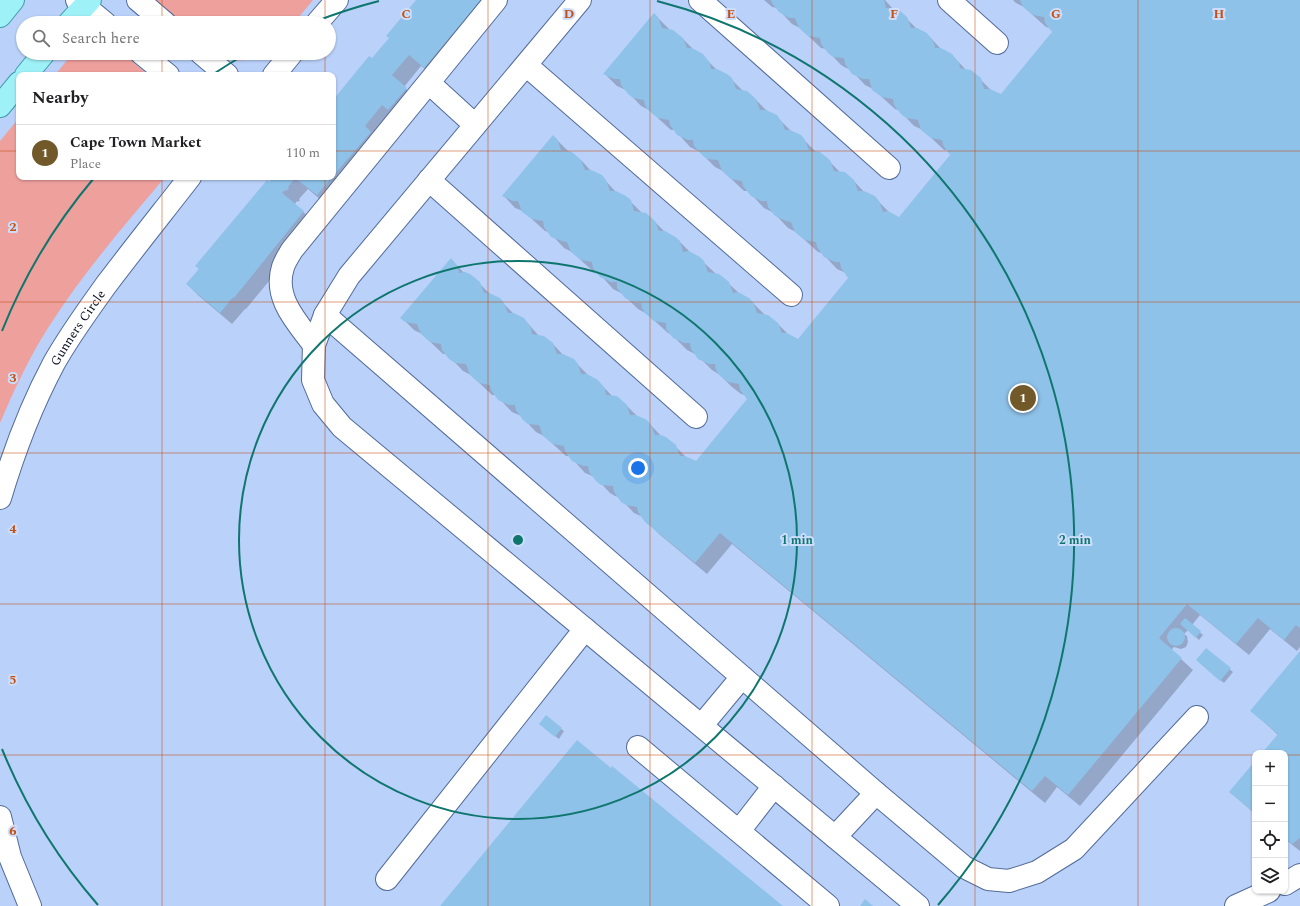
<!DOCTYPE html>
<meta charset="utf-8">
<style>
:root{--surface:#fff;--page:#f6f6f6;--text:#202124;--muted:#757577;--line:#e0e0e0;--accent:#71592a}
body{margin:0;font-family:Spectral,serif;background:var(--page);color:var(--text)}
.controls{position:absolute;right:12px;bottom:12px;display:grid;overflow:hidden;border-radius:8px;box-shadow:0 1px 3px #0004}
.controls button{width:36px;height:36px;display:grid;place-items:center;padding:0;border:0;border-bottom:1px solid var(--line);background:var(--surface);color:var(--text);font:20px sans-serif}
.you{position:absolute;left:638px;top:468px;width:14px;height:14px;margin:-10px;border:3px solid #fff;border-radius:50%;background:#1a73e8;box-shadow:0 0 0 6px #1a73e833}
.badge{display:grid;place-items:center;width:26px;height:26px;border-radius:50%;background:var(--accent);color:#fff;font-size:13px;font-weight:700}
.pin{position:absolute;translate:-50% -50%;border:2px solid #fff;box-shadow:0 1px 4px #0006}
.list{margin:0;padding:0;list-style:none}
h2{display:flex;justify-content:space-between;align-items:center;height:52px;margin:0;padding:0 16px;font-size:17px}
h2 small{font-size:13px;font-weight:400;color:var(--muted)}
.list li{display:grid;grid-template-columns:26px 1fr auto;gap:12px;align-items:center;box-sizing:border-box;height:56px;padding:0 16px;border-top:1px solid var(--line)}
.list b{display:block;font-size:15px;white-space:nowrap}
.list p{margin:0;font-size:13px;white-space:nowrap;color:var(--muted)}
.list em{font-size:13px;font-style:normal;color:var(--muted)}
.icon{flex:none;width:22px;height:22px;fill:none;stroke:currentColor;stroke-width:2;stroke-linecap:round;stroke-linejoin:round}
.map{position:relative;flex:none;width:1300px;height:906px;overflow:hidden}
.search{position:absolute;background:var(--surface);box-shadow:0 1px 3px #0004;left:16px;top:16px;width:320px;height:44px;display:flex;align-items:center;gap:10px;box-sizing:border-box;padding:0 14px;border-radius:22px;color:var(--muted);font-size:15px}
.panel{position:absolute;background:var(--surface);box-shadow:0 1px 3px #0004;left:16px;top:72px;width:320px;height:108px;border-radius:8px}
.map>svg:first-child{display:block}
.green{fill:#eea09d}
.shadow{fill:#0003}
.building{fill:#8fc2e9}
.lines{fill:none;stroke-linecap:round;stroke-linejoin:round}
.minor-casing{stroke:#526b98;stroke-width:24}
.major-casing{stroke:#3e9ba7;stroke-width:24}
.minor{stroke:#fff;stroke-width:22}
.major{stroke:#9ef1f7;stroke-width:22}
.grid{fill:none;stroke:#c64e0f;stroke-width:1;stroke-opacity:0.55}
.ring{fill:none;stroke:#0f766e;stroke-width:2}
.labels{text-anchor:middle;stroke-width:4;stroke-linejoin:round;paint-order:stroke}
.street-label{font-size:13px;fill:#050d1e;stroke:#cddefd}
.grid-label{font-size:13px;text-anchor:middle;font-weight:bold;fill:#c64e0f;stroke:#cddefd;stroke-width:4;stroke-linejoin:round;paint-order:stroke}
.centre{fill:#0f766e;stroke:#cddefd;stroke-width:2}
.ring-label{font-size:12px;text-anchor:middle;font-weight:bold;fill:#0f766e;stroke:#cddefd;stroke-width:4;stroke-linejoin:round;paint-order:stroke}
</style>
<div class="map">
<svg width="1300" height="906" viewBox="0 0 1300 906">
<rect width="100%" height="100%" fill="#bad1fa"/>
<g class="green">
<polygon points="153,0 313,0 294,23 180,23"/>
<polygon points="80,53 123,53 148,75 55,75 68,59"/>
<path d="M216,53H266C251,61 230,65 216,53Z"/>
<path d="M19,118V177H165C124,226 82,274 48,328C29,358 14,390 0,423V141Z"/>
</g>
<g class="shadow">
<polygon points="417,0 502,0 437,79 421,66 404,87 418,101 329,207 308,189 299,199 300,200 298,202 297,201 295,204 316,224 246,309 245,309 232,324 199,296 187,284 274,177 333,177 333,101 372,60 390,39"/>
<polygon points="764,0 885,0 893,9 906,18 918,30 927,34 941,49 951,54 967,71 980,79 992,91 1001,95 1053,32 1050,28 1046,27 1037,19 1024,7 1016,3 1013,0 1300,0 1300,647 1297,651 1270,629 1249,655 1200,615 1192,625 1203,635 1199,640 1188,630 1184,634 1187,636 1188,642 1186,647 1181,649 1174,647 1171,650 1193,670 1080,806 1057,787 1045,803 732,544 707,574 659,534 643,517 634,513 619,497 615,496 610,493 595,477 585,473 570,456 566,456 544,436 536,432 521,416 512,412 496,395 492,395 471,375 463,371 447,354 443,354 422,334 414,330 402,318 451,259 465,274 479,283 491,295 499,299 515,315 524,319 539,336 553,344 564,356 573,360 589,376 597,380 613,397 626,405 638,417 647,421 662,437 675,446 687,458 696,462 749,399 745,395 741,394 732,387 720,375 712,370 697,355 687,350 671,334 668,333 647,314 638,309 623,294 613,289 598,272 594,272 585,264 572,252 564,248 549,232 545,231 523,211 515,208 504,196 553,136 569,152 581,160 592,172 601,176 617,193 626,197 642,213 654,221 666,233 675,237 691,253 699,258 716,274 728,283 740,294 748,298 765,315 777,323 789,335 798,340 850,278 846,273 837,269 822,253 818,252 796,232 788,228 774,213 764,208 748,191 744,191 723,171 715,167 700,152 690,147 675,130 671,130 649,110 641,106 626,90 617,86 605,74 654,14 670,30 682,38 694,50 702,55 717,70 727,75 743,91 756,100 768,112 776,116 791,131 800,136 817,153 829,161 841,173 854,181 865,193 874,197 890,213 899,218 951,155 948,150 944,150 923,130 914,126 899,110 895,109 873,89 865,85 850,69 846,68 841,65 826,49 821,48 800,28 792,24 777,8 772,7"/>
<polygon points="1206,649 1233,672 1224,683 1200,663"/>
<polygon points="1300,653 1300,851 1285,839 1285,753 1263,753 1278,735 1252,711"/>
<polygon points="544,727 561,729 564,731 559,739"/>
<polygon points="1255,763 1255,814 1230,792"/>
</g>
<g class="building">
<polygon points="416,0 481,0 424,68 409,55 392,75 407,88 388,110 382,105 365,126 371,132 333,176 333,100 369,56 372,58 389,38 386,36"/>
<polygon points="771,0 884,0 886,8 898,9 907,17 911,28 917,28 927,33 934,43 935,48 941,48 952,54 959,63 960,68 971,70 981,78 984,89 990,89 1001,94 1052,32 1045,23 1044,17 1033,15 1023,7 1020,0 1300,0 1300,628 1296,625 1284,640 1258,618 1236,644 1187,604 1159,638 1182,658 1068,795 1045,776 1032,791 720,533 695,563 645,522 638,512 637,507 626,505 621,502 614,492 613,486 601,485 596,481 589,472 588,466 583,466 572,461 565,451 564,446 553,444 543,436 539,425 528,424 523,420 516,410 515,405 509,405 498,400 491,390 490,385 479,383 470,375 466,364 455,363 449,359 442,350 441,344 430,342 421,334 417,324 405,322 400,318 451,258 458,267 459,273 465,272 470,274 480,282 484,293 489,293 500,298 504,303 508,313 514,313 524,318 531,328 532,334 544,336 553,343 557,354 563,354 574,359 578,364 581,374 587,374 598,380 605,389 606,395 617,396 627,405 630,415 636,415 647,420 651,425 655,435 661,435 666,437 676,445 680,456 685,456 696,461 747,399 740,390 739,384 728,382 719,375 716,370 715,364 709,364 698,359 691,349 690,343 684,343 673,338 666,329 666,323 654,321 645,313 642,308 641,303 635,303 625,298 617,288 617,282 611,282 600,277 593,268 592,262 581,260 571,252 567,242 562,241 551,237 544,227 543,221 532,219 522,212 518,201 513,201 502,196 553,135 557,139 561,150 572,152 581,160 585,170 591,170 602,175 606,180 610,191 616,191 626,196 631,200 634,211 646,213 655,221 659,231 665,231 675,237 680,241 683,252 689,251 700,257 704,261 708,272 719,274 729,282 733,293 738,292 749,298 753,302 757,313 768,315 778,323 782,333 787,333 798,339 848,278 841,268 840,262 835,262 824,257 817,247 816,242 805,240 795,232 791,222 786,221 775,216 768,207 767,201 761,201 751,196 743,186 742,181 731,179 722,171 718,160 707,159 702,155 694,146 693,140 688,140 677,135 670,125 669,120 658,118 648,110 645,105 644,100 633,98 628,94 621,85 620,79 614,79 603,74 654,13 658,17 662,28 673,30 683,38 687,48 692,48 703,54 710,63 711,69 717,69 727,74 732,78 736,89 747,91 756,99 760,110 766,110 777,115 783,124 785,130 790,130 801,135 805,140 809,150 820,152 830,160 834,171 845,172 854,180 858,191 864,191 875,196 879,201 883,212 888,211 899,217 950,155 943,145 942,140 931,138 921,130 918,120 906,118 901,114 894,105 893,99 882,97 872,90 869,79 863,79 852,74 845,64 844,58 833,57 828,53 821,44 820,38 808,36 799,28 795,18 789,18 779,12 772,3"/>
<polygon points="273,177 332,177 317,195 295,178 288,187 289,188 286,191 285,190 282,193 304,211 234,298 233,297 220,313 186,284 199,269 195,266 267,180 269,182"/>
<polygon points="1185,618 1201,631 1196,638 1180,624"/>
<circle cx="1176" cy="637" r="9"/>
<polygon points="1206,648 1231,668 1220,681 1196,660"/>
<polygon points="1300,651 1300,838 1292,844 1285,838 1285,753 1262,753 1278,734 1250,711"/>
<polygon points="546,715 562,728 555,737 539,724"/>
<polygon points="577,740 611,768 612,766 783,906 440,906"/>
<polygon points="1255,761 1255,813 1229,792"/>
<polygon points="865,899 873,906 860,906"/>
</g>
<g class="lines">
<g class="minor-casing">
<g id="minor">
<polyline points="77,0 105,23"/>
<polyline points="138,0 165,23"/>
<polyline points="580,0 349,276 325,315 314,345 313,380 323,404 342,427 918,906"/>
<polyline points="700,0 889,168"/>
<polyline points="949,0 997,43"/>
<polyline points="317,23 337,0"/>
<polyline points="141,53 168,75"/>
<polyline points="201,53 227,75"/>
<polyline points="526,65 791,295"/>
<polyline points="274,75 292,53"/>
<polyline points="429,83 475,125"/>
<polyline points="429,180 696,417"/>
<polyline points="325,315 876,793 964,867 988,879 1009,881 1037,872 1074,849 1197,717"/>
<path d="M314,345C297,322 273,298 283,267C285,261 289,255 292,250L496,0"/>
<path id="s1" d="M0,498C14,451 31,406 54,363C69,336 88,310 106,285C134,248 162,213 190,177"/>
<polyline points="702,725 742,677"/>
<polyline points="638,747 828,906"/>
<polyline points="0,817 10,857 30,906"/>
<polyline points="739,831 774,786"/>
<polyline points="835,837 876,793"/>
<polyline points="387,879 585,629"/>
<polyline points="1285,884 1300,875"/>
<polyline points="1236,906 1269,891"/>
</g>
</g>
<g class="major-casing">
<g id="major">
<polyline points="0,16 13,0"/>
<polyline points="69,23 90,0"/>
<polyline points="26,75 44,53"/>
<polyline points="0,106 19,83"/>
</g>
</g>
<use href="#minor" class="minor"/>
<use href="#major" class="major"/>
</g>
<path class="grid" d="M162,0V23M325,0V23M488,0V906M650,0V906M812,0V906M975,0V906M1138,0V906M162,53V75M325,53V75M0,151H19M333,151H1300M162,177V906M325,177V906M0,302H1300M0,453H1300M0,604H1300M0,755H1255M1285,755H1300"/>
<g class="ring">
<circle cx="518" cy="540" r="279"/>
<path d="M98 905A557 557 0 0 1 2 749M2 331A557 557 0 0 1 94 178M215 73A557 557 0 0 1 244 55M314 22A557 557 0 0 1 379 1M657 1A557 557 0 0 1 938 905"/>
</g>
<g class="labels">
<g class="street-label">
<text dy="5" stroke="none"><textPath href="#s1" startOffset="188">Gunners Circle</textPath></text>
</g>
</g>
<g class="grid-label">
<text x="406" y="18">C</text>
<text x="569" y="18">D</text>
<text x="731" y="18">E</text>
<text x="894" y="18">F</text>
<text x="1056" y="18">G</text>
<text x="1219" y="18">H</text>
<text x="13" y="231">2</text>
<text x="13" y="382">3</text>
<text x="13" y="533">4</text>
<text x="13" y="684">5</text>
<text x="13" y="835">6</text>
</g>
<circle cx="518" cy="540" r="6" class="centre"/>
<g class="ring-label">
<text x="797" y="544">1 min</text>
<text x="1075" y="544">2 min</text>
</g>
</svg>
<div class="controls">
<button>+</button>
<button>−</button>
<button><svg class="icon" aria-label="locate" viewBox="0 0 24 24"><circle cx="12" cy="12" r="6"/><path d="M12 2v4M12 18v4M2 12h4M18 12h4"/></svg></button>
<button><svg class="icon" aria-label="layers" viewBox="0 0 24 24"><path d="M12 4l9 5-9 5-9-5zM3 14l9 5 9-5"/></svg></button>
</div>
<div class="you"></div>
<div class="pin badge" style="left:1023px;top:398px">1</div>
<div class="search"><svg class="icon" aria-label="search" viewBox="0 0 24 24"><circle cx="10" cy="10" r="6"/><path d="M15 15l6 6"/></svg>Search here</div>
<section class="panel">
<h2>Nearby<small></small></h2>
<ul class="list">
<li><span class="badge">1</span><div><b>Cape Town Market</b><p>Place</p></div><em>110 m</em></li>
</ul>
</section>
</div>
